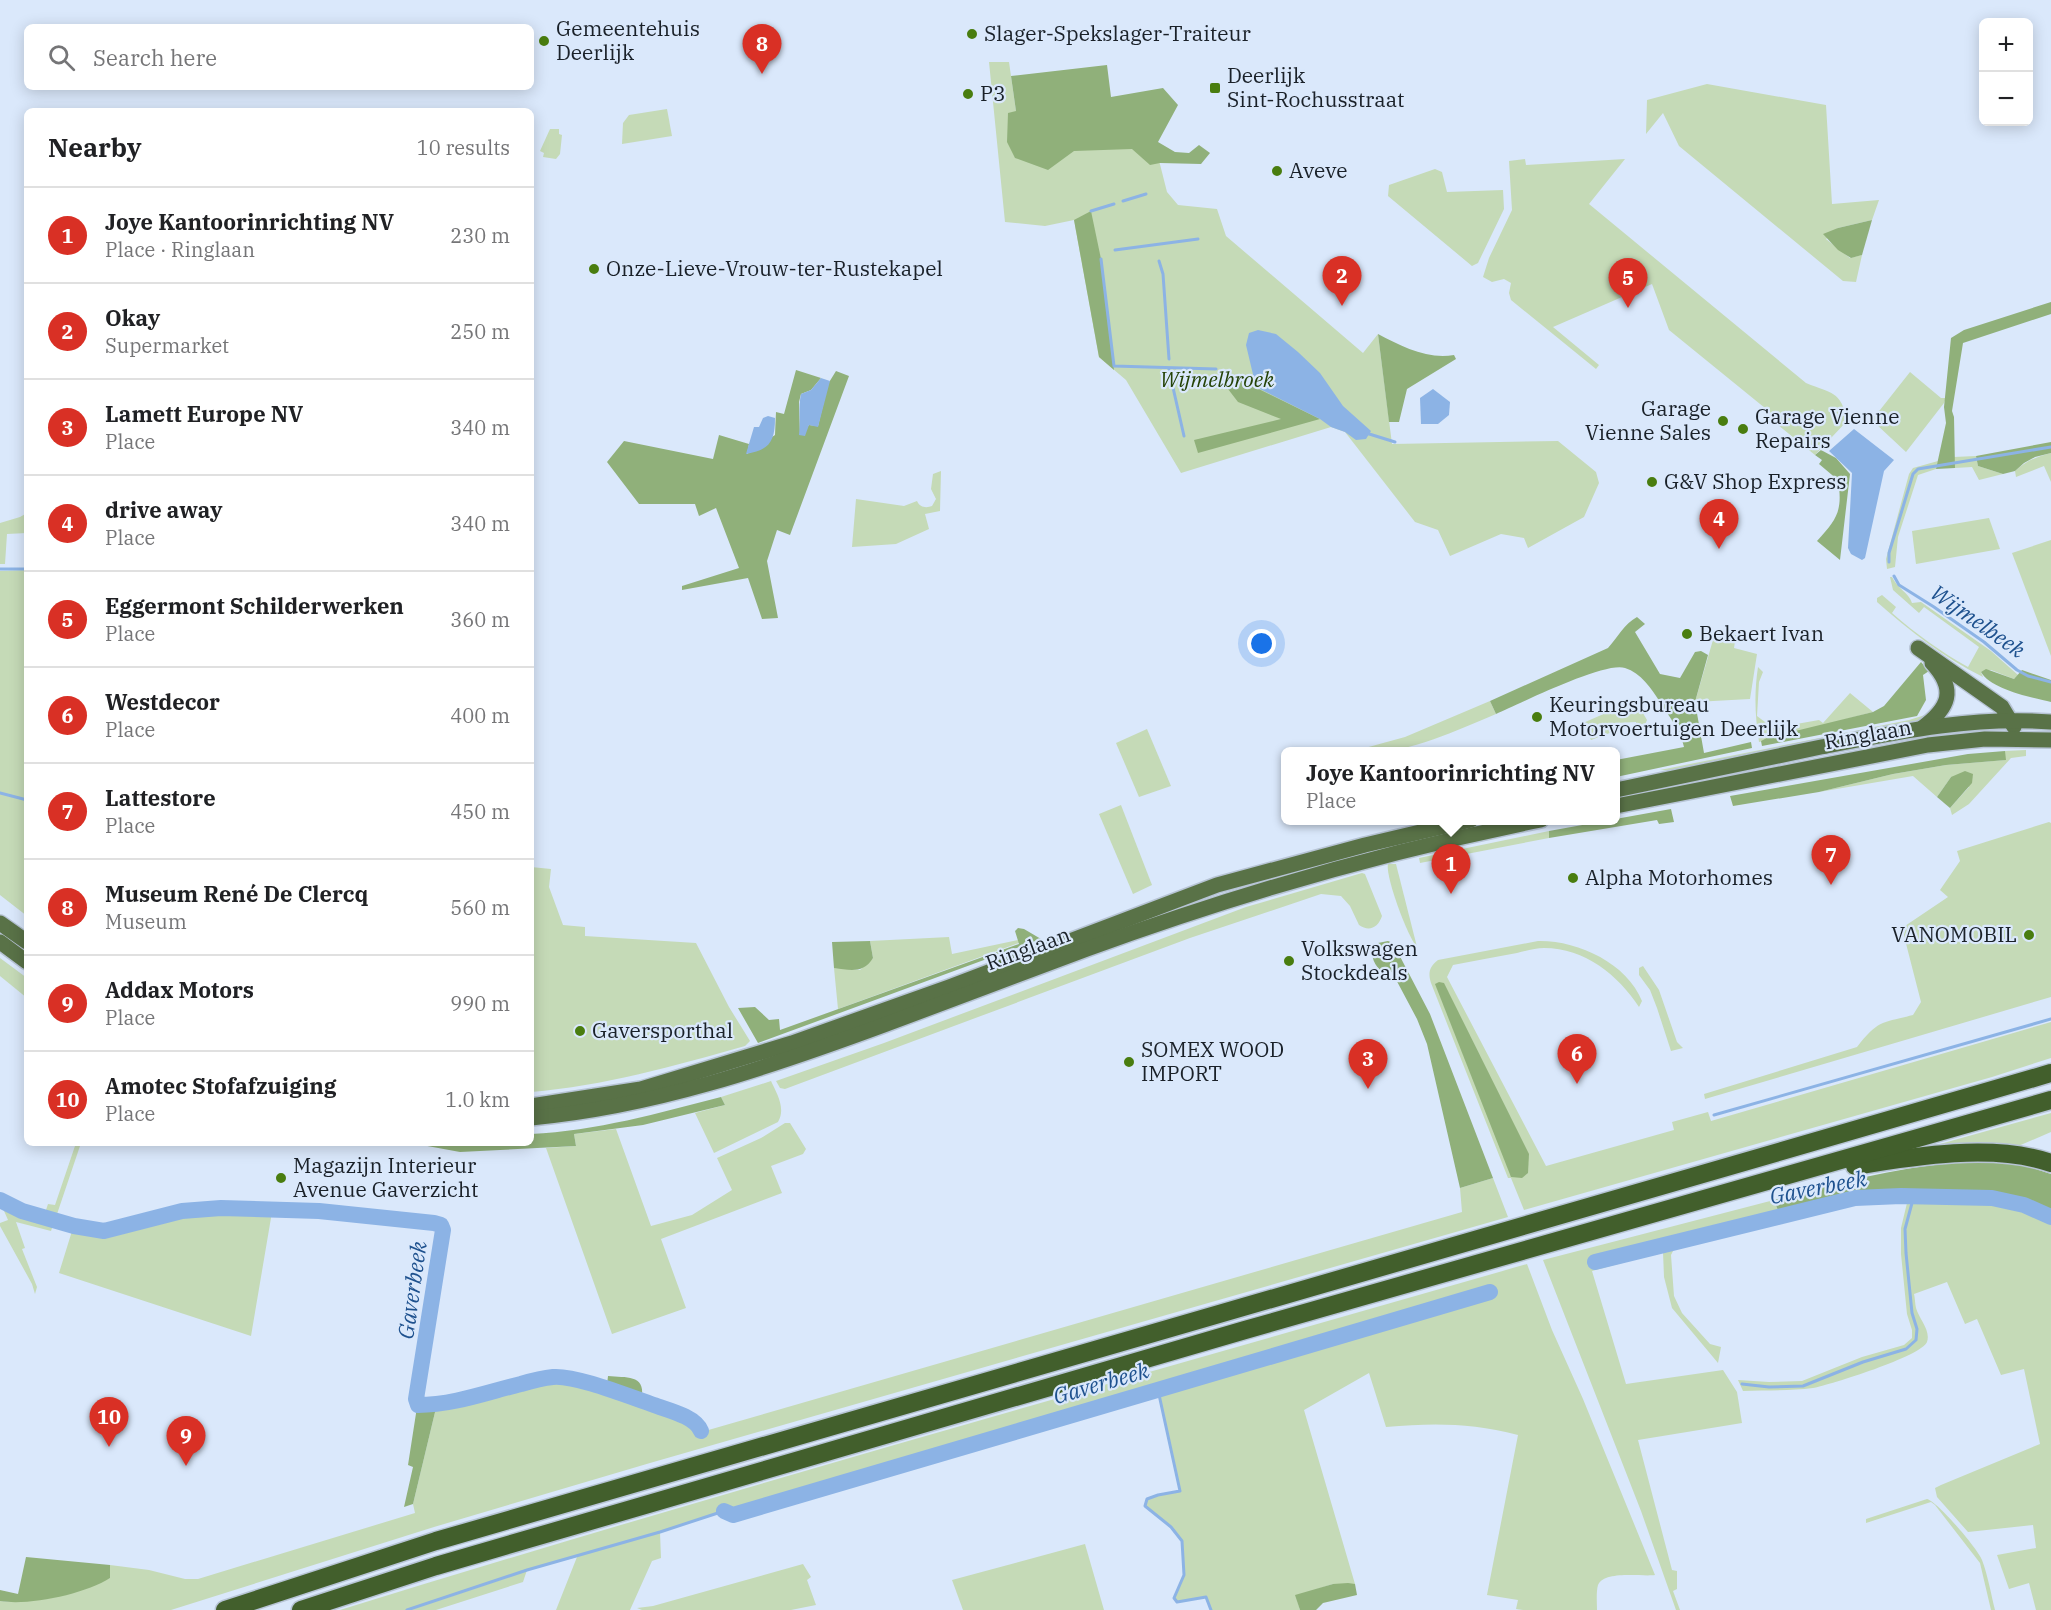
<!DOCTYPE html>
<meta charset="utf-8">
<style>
:root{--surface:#fff;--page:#f6f6f6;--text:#202124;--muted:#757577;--line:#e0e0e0;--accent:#d93025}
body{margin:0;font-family:"IBM Plex Serif",serif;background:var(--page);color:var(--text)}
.controls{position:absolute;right:18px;top:18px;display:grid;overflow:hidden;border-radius:9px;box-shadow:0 3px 15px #0003}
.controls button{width:54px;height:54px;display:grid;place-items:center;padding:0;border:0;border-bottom:2px solid var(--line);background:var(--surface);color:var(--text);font:30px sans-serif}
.you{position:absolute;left:1262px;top:644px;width:21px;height:21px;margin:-15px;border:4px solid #fff;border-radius:50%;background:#1a73e8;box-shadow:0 0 0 9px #1a73e833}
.badge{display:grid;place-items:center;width:39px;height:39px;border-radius:50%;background:var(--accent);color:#fff;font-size:20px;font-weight:700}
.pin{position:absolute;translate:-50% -50px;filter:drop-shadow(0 2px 3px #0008)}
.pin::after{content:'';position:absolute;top:32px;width:21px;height:18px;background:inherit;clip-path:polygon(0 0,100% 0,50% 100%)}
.popup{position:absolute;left:1281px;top:747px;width:339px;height:78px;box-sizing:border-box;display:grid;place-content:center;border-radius:9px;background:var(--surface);filter:drop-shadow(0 2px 4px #0005);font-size:20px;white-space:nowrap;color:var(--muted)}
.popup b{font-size:22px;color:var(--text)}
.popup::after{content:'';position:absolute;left:50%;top:100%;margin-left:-12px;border:12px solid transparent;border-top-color:var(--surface)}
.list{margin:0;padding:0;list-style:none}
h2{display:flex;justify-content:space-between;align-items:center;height:78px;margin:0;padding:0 24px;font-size:26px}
h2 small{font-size:20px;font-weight:400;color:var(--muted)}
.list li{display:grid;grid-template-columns:39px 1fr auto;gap:18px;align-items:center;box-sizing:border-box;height:96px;padding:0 24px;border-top:2px solid var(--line)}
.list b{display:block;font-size:22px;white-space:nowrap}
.list p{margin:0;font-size:20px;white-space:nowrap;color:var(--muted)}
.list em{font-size:20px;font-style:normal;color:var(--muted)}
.icon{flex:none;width:33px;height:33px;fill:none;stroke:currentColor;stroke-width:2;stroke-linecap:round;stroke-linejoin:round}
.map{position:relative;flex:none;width:2051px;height:1610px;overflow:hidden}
.search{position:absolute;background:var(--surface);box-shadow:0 3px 15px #0003;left:24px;top:24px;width:510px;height:66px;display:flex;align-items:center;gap:15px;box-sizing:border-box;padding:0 21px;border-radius:9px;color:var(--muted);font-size:22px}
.panel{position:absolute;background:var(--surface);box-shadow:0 3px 15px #0003;left:24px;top:108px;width:510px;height:1038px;border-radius:9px}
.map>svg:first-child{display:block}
.green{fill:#c5dab7}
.forest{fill:#90b07a}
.water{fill:#8cb3e5}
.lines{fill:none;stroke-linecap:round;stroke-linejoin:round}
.stream{stroke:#8cb3e5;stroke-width:3}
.river{stroke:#8cb3e5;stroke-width:16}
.primary-casing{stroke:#b7c4d5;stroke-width:18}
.motorway-casing{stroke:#b7c4d5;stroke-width:21}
.primary{stroke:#597247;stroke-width:15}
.motorway{stroke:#425f2c;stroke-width:18}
.poi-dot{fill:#497d0f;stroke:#dae8fb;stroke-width:2}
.labels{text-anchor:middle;stroke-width:4.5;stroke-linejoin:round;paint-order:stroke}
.poi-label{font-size:21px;fill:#1a2129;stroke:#dae8fb;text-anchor:start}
.park-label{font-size:21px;font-style:italic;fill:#244206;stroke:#dae8fb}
.street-label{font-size:21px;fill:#1a2129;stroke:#dae8fb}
.water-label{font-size:22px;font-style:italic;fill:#1e518e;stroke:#dae8fb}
</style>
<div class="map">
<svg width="2051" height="1610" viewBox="0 0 2051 1610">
<rect width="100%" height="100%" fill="#dae8fb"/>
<g class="green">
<polygon points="989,62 1009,62 1016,111 1142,93 1167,192 1178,205 1217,209 1226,236 1363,353 1378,334 1392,444 1558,441 1596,472 1599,483 1584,517 1528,548 1524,538 1501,534 1450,556 1438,530 1415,522 1345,432 1331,427 1181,473 1126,380 1099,357 1074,220 1045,226 1005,222"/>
<polygon points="1707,84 1826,105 1832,204 1879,200 1872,220 1838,228 1826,239 1850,258 1862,255 1856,282 1843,281 1679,146 1663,113 1646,134 1647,100"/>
<polygon points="667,109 672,136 622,144 623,123 629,115"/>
<polygon points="550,129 559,129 559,134 562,135 560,154 556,159 543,157 544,153 540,151"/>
<path d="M1525,159L1526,165L1625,159L1589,204L1806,383C1833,394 1839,390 1848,420L1815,455L1778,425L1781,421L1669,330L1652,284L1553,327L1599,365L1596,369L1511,300L1509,293L1511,283L1504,279L1492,282L1483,277L1489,258L1512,210L1509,161Z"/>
<polygon points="1435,169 1442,172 1447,192 1503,190 1504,209 1478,263 1472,266 1388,196 1389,185"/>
<polygon points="1910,372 1941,398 1946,398 1944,403 1906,452 1876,424 1870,416 1880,410"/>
<path d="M2051,453V482L2044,466L2016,477L2015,471C2026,461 2036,457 2051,453Z"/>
<polygon points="1976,456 1978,466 2003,474 1979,480 1972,467 1955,468 1954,457"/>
<polygon points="1938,461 1936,469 1918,475 1898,537 1895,567 1887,569 1886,559 1909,474 1913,468"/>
<path d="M941,471L940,511L925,514L929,529L896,544L852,547L856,499L904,506L917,501C920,508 927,508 932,506L936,499L931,489L933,474Z"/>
<polygon points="27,513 27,533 7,534 5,564 0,564 0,523 20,517"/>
<polygon points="1989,518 2000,549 1916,564 1912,531"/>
<polygon points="2051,540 2051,656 2012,553"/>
<polygon points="27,570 27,916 0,895 0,571"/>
<path d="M1890,577H1892C1897,588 1909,593 1912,603L1921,602L1991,651L2018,675L2014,679L1991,670L1981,672L1983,677C1943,657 1910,631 1877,602V598L1882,595L1896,607L1892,613C1916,634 1941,652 1968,667L1979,647L1924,607L1919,613L1893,590Z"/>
<polygon points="1715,633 1736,635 1734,648 1757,654 1750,699 1695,702"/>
<path d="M1758,667L1763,672L1759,682L1757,716L1773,728L1819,720L1823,723L1850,693L1873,712L1759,742C1755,716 1754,693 1758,667Z"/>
<path d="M1490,701L1496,714C1450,733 1398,759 1348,751H1354L1405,737Z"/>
<polygon points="1631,702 1637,703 1647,720 1644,727 1637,729 1636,722 1615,723 1615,731 1591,740 1583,723"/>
<polygon points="1937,702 1939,702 1928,716 1904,726 1678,771 1660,770 1909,720 1925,715"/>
<polygon points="1147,729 1171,786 1139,797 1116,743"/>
<polygon points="2026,750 2026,756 2011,758 1969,804 1952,815 1950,808 1969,787 1951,777 1937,797 1913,776 1819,792 1893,774 1946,765 2005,760 2005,751"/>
<polygon points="1121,805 1152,885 1133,894 1099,814"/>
<path d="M2049,822L2051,823V997L1705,1099L1704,1094L1857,1047C1878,1020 1882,1023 1913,1015L1921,1002L1902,928L1948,897L1940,890L1960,861L1957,851Z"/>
<polygon points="1549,831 1549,838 1420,863 1419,858"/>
<path d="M1388,864H1396L1417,947C1408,938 1385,876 1388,864Z"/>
<path d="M531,867L551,869L549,887L563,925L585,927V936L696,943L729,1007L750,1041L745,1046C674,1066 604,1086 531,1092Z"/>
<path d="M1362,873L1365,874L1382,916C1378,928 1369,932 1359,925L1350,906L1341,896L1321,894L1190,938L785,1089L780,1088L776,1081L884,1043L1246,907Z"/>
<polygon points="949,937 952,954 1018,940 1019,943 838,1009 834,968 860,970 873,958 870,941"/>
<path d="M1538,941C1577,940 1627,963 1642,1001L1639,1007C1618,975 1585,948 1544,948C1536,948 1526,951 1517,953C1495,957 1474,961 1453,965L1447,977L1546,1166L1674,1130L1672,1122L1708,1112L1711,1121L2051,1022V1058L1992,1077L1524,1210L1511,1178H1508L1431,983C1428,973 1429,967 1438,960Z"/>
<polygon points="0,958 27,978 27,998 0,976"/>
<polygon points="1643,966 1659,990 1677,1042 1683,1048 1671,1051 1657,1008 1650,990 1639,975 1639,968"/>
<path d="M771,1081C777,1094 786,1108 778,1122L714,1153L695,1113L725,1105L721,1097Z"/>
<polygon points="2051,1113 2051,1132 2016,1147 1941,1147 1940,1144"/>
<polygon points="785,1123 790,1123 806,1149 803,1154 771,1166 782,1193 661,1239 686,1308 612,1334 546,1148 576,1146 574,1134 616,1129 651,1226 692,1215 732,1190 717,1158 761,1138"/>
<polygon points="76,1143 81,1143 56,1217 45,1213 48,1204 55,1205"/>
<polygon points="1493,1178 1508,1217 650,1463 434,1527 171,1610 0,1610 0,1601 9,1602 110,1578 110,1565 149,1570 185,1579 198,1579 415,1513 413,1504 436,1408 558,1379 613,1393 671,1413 692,1426 698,1433 1462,1212 1460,1188"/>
<path d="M1871,1192H1894L1911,1197L1992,1198L2024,1205L2051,1217V1610H2036L2029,1583L2009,1589L1997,1555L2036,1548L2033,1525L1968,1532L1937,1497L1935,1488L1941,1485L2040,1444L2024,1369L2001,1375L1977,1319L1965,1324L1947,1282L1914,1294C1915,1298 1915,1304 1916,1308C1919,1319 1931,1330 1927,1342C1922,1356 1830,1385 1813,1388C1790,1391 1766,1390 1743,1391L1738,1380L1769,1382L1802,1381L1862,1357L1904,1345L1912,1338V1330L1907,1314L1901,1254V1228L1907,1203L1893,1198L1867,1200L1676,1245L1671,1255L1674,1296L1682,1313L1710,1344L1721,1347L1718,1363L1672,1308L1664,1277L1663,1252L1592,1271L1626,1384L1723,1370L1737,1392L1742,1423L1638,1440L1672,1570L1677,1571V1589L1673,1591L1680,1610H1676L1641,1511L1543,1260L1774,1200L1779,1213Z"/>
<polygon points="1,1204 19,1212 54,1222 51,1231 16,1222 25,1248 22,1249 37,1287 35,1294 32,1284 0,1226 0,1223 8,1220"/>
<path d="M233,1211L272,1212L251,1336L59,1273L72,1231C109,1241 141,1224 177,1216C195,1212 215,1212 233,1211Z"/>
<path d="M1527,1264L1552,1330L1583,1399L1655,1575C1642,1577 1605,1570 1598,1585C1596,1592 1597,1603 1597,1610H1523L1516,1609L1518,1600L1487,1595L1518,1435C1470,1423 1435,1423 1386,1427L1369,1373L1304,1410L1355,1584H1333L1296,1596L1300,1610H1211L1206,1597L1177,1602L1174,1598L1184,1575L1182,1541L1171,1527L1145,1506L1147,1499L1158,1495L1180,1491L1157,1390L733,1515L724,1511L660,1532L661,1558L652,1561L630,1610H556L577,1557L527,1570L523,1582L436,1610H340C734,1488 1131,1378 1527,1264Z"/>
<path d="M1927,1499C1937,1501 1978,1549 1982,1560C1988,1576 1991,1594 1995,1610H1991L1980,1563L1935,1505L1931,1502L1866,1523V1519Z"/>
<polygon points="1085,1544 1104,1610 963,1610 952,1580"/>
<polygon points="803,1564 811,1577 807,1580 816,1605 791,1610 642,1610 637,1608 653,1606"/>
</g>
<g class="forest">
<polygon points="1107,65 1111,97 1163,88 1178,105 1158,142 1175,152 1189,153 1199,145 1210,153 1201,164 1160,163 1150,165 1132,149 1074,151 1048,170 1015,158 1007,142 1008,113 1016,111 1011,76"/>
<polygon points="1091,211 1101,259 1114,370 1099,357 1074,220"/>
<polygon points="1872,220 1862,255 1851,258 1838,250 1823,234 1838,228"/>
<polygon points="2051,302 2051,314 1963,343 1952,411 1954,417 1955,468 1936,469 1946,423 1944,407 1951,338 1964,330"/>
<path d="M1378,334C1401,346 1428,360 1454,355L1456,359L1407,389L1399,422H1389Z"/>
<polygon points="796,370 821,378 811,390 801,394 799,402 800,435 809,425 818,426 828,384 836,371 849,376 790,535 777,530 767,561 778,618 762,619 748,578 682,590 682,586 739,568 716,508 699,516 695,504 639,504 607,462 624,441 713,459 719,435 749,444 747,454 775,435 776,412 784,414"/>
<polygon points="1226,373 1320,419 1198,453 1194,440 1281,419 1238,402 1228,389 1219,382 1218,377"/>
<polygon points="2051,442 2051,453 2035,457 2024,463 2015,471 2003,474 1978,466 1976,456"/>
<path d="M1821,450L1836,458L1850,474L1840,560L1817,541C1837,519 1843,511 1838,480L1819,464L1822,460L1815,455Z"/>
<path d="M1637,617L1645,624L1635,632L1660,674L1680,678L1695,652L1701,651L1708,655L1695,702L1704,753L1751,742L1752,748L1616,777V760L1684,747C1681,731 1668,715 1660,702C1651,688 1641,673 1625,668C1605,661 1519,704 1496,714L1490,701L1608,648C1618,637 1624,624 1637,617Z"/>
<polygon points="1921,662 1929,671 1923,675 1926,700 1917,716 1762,746 1761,741 1767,738 1873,712 1884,706"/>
<path d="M1986,669L2014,679L2022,670L2051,680V702C2033,698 1990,689 1981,672Z"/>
<polygon points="2005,751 2006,760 1946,765 1893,774 1819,792 1733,806 1730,796 1968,754"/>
<polygon points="1965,771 1973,774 1972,783 1950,808 1937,797 1951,777"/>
<polygon points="1671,809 1674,822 1659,824 1657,820 1549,838 1549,831"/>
<polygon points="1018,928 1024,929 1041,939 758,1043 738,1008 755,1007 769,1020 779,1019 780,1030 1019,944 1015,931"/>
<path d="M870,941L873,958C863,974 850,970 834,968L832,942Z"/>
<path d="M1388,941L1393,943L1430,1014L1493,1178L1460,1188L1427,1044L1417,1019L1392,972L1385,974C1376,968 1371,959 1372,948L1378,943Z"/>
<polygon points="1439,982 1444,983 1529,1154 1528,1173 1522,1178 1511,1177 1435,984"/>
<path d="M721,1097L725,1105L643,1125L574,1134L576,1146L460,1152L411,1143H531V1134C596,1131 659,1113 721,1097Z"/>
<path d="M1975,1162L2020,1164L2051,1174V1217L2024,1205L1992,1198L1911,1197L1894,1192H1871L1779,1213L1774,1200C1840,1183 1905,1164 1975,1162Z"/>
<path d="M608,1376C626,1378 645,1374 642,1397L607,1385Z"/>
<polygon points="417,1407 436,1408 413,1504 404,1507 413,1467 408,1465"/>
<path d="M26,1557L110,1565V1578C85,1594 29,1606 0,1601V1590L18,1594Z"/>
<polygon points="1348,1583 1355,1584 1357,1595 1323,1603 1316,1610 1300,1610 1295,1595 1333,1584"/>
</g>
<g class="water">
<polygon points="1258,330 1276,334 1298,352 1320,373 1343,406 1371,431 1366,439 1356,440 1345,432 1331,427 1320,419 1256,387 1246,345 1249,333"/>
<path d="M821,378L830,381L818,427L809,425L805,436L799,435C801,422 798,407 801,394L811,390Z"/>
<polygon points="1433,389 1450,402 1449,415 1438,424 1421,424 1420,398"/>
<path d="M768,416L775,418C775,441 770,450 746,454L754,427H759L763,418Z"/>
<polygon points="1854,429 1894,460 1884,471 1865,558 1862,560 1851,554 1848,548 1852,473 1829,451"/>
</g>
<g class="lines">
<g class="stream">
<polyline points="1123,201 1146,194"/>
<polyline points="1091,211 1114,204"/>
<polyline points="1115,250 1198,239"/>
<polyline points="1101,259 1114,366 1216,369"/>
<polyline points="1159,261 1163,274 1169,359"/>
<polyline points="1169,370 1184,436"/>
<polyline points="1226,373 1258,387"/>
<polyline points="1366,433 1395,442"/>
<polyline points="1889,562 1889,553 1913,474 1918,469 2051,447"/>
<polyline points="0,569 27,569"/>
<polyline points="1894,576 1899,585 1934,607 1984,642 2017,670 2028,676 2051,682"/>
<polyline points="0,793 27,800"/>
<polyline points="1714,1115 2051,1019"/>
<polyline points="1742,1384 1769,1387 1803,1386 1863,1362 1906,1349 1916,1340 1917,1329 1912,1313 1906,1253 1905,1229 1912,1203 1911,1197"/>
<polyline points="1158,1390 1180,1491 1158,1495 1147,1499 1145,1506 1171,1527 1182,1541 1184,1575 1174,1598 1177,1602 1206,1597 1211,1610"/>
<polyline points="407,1610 527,1570 660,1532 724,1511"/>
</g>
<g class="river">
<path d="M0,1200L22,1211L74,1226L104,1231L182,1211L221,1208L319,1211L434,1223L441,1225L443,1230L416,1399L418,1405C453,1405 488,1392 521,1384C531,1381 542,1378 553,1377C576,1375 630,1397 654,1405C667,1410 695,1416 701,1431"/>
<polyline points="1595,1262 1855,1198 1901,1196 1992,1198 2024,1205 2051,1217"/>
<polyline points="724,1511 733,1515 1490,1292"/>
</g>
<g class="primary-casing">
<g id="primary">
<polyline points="1918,648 2002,707 2014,727"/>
<path d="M1922,728C1949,708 1957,690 1932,663"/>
<path d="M1616,790C1684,776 1753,761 1821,747C1897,732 1973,716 2051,722"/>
<polyline points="1616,806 1928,745 1985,739 2051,740"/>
<polyline points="0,923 27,942"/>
<polyline points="0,942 27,962"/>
<polyline points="531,1106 641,1089 792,1043 949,987 1217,885 1365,845 1471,820"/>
<path d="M531,1118C653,1107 770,1067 884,1025C952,1000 1019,974 1087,949C1235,895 1386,851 1541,820"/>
</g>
</g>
<g class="motorway-casing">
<g id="motorway">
<path d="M1855,1166C1915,1156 1994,1143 2051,1163"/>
<polyline points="225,1610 436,1541 2051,1073"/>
<polyline points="301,1610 436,1566 1245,1330 2051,1100"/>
</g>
</g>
<use href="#primary" class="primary"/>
<use href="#motorway" class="motorway"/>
</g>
<g class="poi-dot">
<circle cx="972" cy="34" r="6"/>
<circle cx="544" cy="41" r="6"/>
<rect x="1209" y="82" width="12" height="12" rx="3"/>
<circle cx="968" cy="94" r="6"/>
<circle cx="1277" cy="171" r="6"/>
<circle cx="594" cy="269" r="6"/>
<circle cx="1723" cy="421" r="6"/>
<circle cx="1743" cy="429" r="6"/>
<circle cx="1652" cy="482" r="6"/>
<circle cx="1687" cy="634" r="6"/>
<circle cx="1537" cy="717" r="6"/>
<circle cx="1573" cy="878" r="6"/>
<circle cx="2029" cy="935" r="6"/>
<circle cx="1289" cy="961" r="6"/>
<circle cx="580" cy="1031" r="6"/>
<circle cx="1129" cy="1062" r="6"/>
<circle cx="281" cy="1178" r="6"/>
</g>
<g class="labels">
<g class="poi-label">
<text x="556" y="36">Gemeentehuis<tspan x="556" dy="24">Deerlijk</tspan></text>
<text x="984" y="41">Slager-Spekslager-Traiteur</text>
<text x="1227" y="83">Deerlijk<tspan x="1227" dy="24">Sint-Rochusstraat</tspan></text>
<text x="980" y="101">P3</text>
<text x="1289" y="178">Aveve</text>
<text x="606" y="276">Onze-Lieve-Vrouw-ter-Rustekapel</text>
<text x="1711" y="416" text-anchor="end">Garage<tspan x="1711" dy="24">Vienne Sales</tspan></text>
<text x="1755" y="424">Garage Vienne<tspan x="1755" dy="24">Repairs</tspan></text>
<text x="1664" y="489">G&amp;V Shop Express</text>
<text x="1699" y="641">Bekaert Ivan</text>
<text x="1549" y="712">Keuringsbureau<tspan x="1549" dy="24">Motorvoertuigen Deerlijk</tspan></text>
<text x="1585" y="885">Alpha Motorhomes</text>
<text x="2017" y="942" text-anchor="end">VANOMOBIL</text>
<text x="1301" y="956">Volkswagen<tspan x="1301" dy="24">Stockdeals</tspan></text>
<text x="592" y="1038">Gaversporthal</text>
<text x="1141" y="1057">SOMEX WOOD<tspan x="1141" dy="24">IMPORT</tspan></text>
<text x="293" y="1173">Magazijn Interieur<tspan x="293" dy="24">Avenue Gaverzicht</tspan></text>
</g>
<g class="park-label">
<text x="1217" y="387">Wijmelbroek</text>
</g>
<g class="street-label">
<text transform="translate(1868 735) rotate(-10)" y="7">Ringlaan</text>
<text transform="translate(1028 949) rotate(-20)" y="7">Ringlaan</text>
</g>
<g class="water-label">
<text transform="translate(1978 621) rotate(35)" y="8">Wijmelbeek</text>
<text transform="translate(1818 1187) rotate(-11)" y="8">Gaverbeek</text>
<text transform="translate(412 1290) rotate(-82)" y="8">Gaverbeek</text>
<text transform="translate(1101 1383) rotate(-16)" y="8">Gaverbeek</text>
</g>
</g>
</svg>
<div class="controls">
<button>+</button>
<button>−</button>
</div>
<div class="you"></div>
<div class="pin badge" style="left:1451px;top:894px">1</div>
<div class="popup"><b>Joye Kantoorinrichting NV</b>Place</div>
<div class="pin badge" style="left:1342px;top:306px">2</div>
<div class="pin badge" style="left:1368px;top:1089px">3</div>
<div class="pin badge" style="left:1719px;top:549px">4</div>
<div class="pin badge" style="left:1628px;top:308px">5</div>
<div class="pin badge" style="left:1577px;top:1084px">6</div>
<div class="pin badge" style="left:1831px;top:885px">7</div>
<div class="pin badge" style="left:762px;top:74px">8</div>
<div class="pin badge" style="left:186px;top:1466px">9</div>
<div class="pin badge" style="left:109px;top:1447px">10</div>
<div class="search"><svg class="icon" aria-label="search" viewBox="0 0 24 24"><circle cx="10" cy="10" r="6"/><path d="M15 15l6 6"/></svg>Search here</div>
<section class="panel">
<h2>Nearby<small>10 results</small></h2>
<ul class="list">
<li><span class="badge">1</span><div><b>Joye Kantoorinrichting NV</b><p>Place · Ringlaan</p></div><em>230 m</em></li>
<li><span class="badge">2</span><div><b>Okay</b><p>Supermarket</p></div><em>250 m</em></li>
<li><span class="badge">3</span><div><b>Lamett Europe NV</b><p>Place</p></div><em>340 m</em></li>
<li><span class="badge">4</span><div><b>drive away</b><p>Place</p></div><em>340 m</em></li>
<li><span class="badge">5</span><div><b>Eggermont Schilderwerken</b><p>Place</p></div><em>360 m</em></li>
<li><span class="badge">6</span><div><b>Westdecor</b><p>Place</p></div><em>400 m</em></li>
<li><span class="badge">7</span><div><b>Lattestore</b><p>Place</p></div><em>450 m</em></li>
<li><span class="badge">8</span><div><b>Museum René De Clercq</b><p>Museum</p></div><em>560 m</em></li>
<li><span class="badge">9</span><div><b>Addax Motors</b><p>Place</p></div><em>990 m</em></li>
<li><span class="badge">10</span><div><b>Amotec Stofafzuiging</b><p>Place</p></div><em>1.0 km</em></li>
</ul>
</section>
</div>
